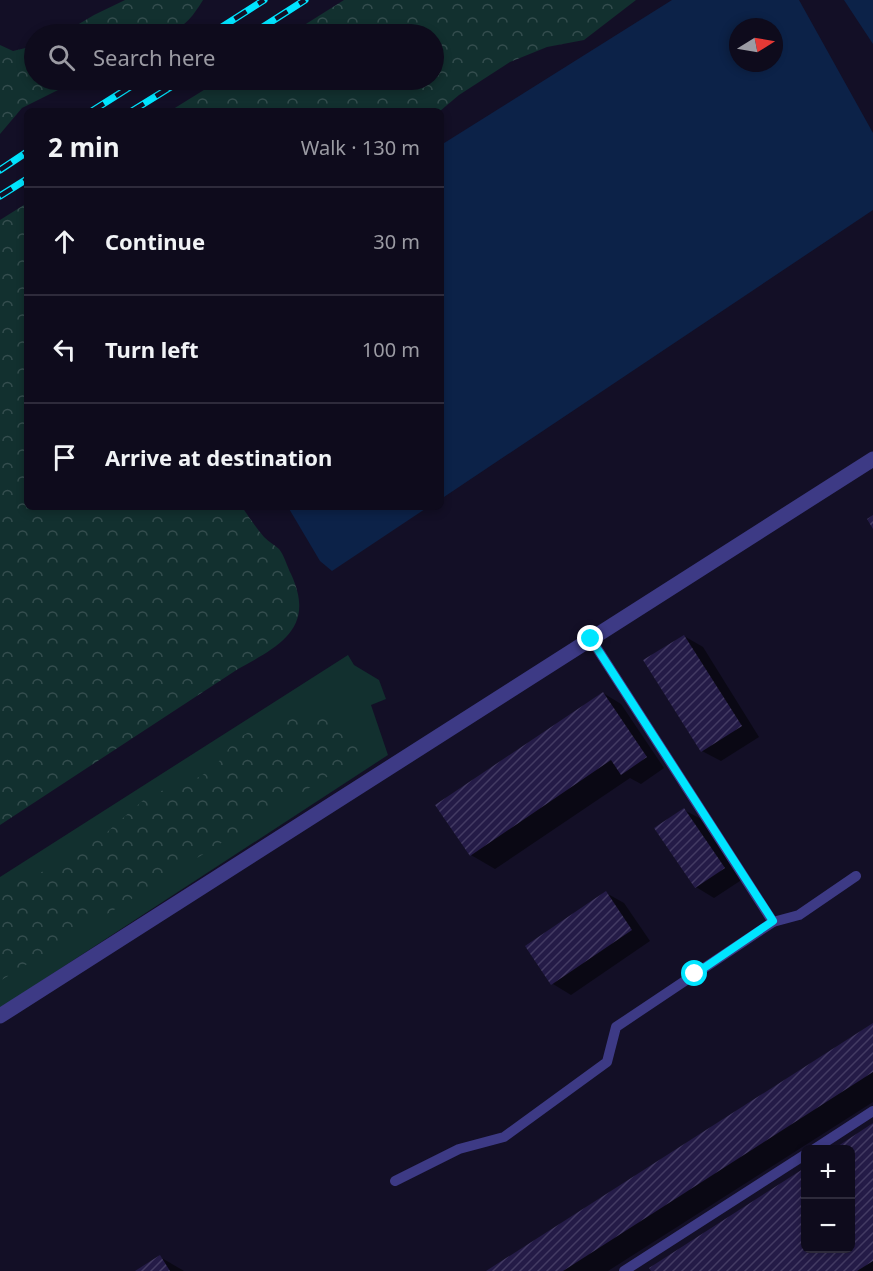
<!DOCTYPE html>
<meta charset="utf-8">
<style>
:root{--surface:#0e0b1c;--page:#1c1929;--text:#f1f3f6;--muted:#9b9ba3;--line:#2e2b3b}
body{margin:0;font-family:"Noto Sans",sans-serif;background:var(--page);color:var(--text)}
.controls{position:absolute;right:18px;bottom:18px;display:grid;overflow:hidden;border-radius:9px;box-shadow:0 3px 9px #0003}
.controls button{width:54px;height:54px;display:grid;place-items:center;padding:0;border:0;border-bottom:2px solid var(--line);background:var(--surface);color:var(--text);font:30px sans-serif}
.compass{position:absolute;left:729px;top:18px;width:54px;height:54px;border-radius:50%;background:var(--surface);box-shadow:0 3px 9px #0003;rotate:79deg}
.stop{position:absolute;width:18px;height:18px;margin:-14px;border:4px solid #00e5ff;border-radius:50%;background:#fff}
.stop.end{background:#00e5ff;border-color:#fff;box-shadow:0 2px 6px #0008}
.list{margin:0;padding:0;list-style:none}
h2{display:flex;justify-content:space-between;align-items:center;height:78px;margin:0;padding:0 24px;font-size:26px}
h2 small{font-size:20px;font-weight:400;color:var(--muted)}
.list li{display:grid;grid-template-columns:39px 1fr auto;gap:18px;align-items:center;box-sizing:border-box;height:108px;padding:0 24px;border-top:2px solid var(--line)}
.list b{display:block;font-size:22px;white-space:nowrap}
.list em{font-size:20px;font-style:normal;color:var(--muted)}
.icon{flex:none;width:33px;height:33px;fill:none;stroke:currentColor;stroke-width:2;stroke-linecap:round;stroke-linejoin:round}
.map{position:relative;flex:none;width:873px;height:1271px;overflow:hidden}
.search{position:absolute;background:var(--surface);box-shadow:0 3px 9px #0003;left:24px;top:24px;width:420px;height:66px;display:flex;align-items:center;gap:15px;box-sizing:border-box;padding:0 21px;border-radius:33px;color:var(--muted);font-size:22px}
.panel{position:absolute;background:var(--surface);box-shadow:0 3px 9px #0003;left:24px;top:108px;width:420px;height:402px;border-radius:9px}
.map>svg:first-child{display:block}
.grass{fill:#12302f}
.forest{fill:url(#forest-crowns)}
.water{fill:#0c2248;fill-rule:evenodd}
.shadow{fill:#0007}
.building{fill:url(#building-hatch)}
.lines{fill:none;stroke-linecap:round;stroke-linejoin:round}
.service{stroke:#3d3a85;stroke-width:10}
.minor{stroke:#3d3a85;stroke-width:15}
.rail-casing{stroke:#00e5ff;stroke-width:7}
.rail{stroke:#130f26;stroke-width:4.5;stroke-dasharray:14;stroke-linecap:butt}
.route{stroke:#00e5ff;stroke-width:8}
</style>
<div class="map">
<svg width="873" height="1271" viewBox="0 0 873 1271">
<defs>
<pattern id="forest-crowns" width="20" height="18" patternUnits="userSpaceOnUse" patternTransform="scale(1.5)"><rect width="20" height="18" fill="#12302f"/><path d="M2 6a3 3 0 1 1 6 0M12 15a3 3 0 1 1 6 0" fill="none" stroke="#344d4e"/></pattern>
<pattern id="building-hatch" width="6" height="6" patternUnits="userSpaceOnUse" patternTransform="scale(1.5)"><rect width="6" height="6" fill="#241b47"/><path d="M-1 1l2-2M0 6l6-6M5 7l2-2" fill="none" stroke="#433b63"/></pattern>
</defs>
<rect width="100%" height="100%" fill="#130f26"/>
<polygon class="grass" points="348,655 354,665 379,680 386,699 371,705 388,755 0,1008 0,877"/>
<g class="forest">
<path d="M125,0H203C191,19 185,27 164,34H62L94,15Z"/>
<polygon points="344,0 636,0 584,40 547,47 510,62 459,95 440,111 170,111 220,80 434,80 434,34 290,34"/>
<polygon points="0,45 13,51 34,46 34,80 78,80 22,108 0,134"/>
<path d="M27,203V507H242C249,517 256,528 264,537C269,542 275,545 279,549C284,555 287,566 291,574C316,628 280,646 238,669L0,825V220Z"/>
<polygon points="306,715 326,717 353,740 362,755 0,981 0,894 10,885 44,871 58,860 91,843 106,833 148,796 199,777 214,768 236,739 253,730"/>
</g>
<g class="water">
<path d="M672,0H799L873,133V210L441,499V145ZM738,27H774V63H738Z"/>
<polygon points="844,0 873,0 873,44"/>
<polygon points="288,507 428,507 332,571 320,561"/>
</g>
<g class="shadow">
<polygon points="684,636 703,647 759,737 721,761 702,751"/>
<polygon points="603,693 621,704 664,768 641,784 630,778 495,869 471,855"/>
<polygon points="684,810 703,820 743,879 714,898 696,887"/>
<polygon points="606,893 624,903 650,941 571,995 553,984"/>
<polygon points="873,1025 873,1102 608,1271 488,1271"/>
<polygon points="873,1125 873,1271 653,1271 806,1248 850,1248"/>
<polygon points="160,1257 184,1271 138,1271"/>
</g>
<g class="building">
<polygon points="873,515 873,529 867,519"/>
<polygon points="684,635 742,726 701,752 643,660"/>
<polygon points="603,692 647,757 621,775 611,760 470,856 435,805"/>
<polygon points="684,808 725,868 695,888 654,828"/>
<polygon points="606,891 632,930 551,985 525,946"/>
<polygon points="873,1023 873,1072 563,1271 486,1271"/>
<polygon points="873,1123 873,1261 857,1271 651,1271 649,1268 806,1167 806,1248 850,1248 850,1150 832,1150"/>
<polygon points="160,1255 170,1271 135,1271"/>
</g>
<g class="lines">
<g class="service">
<polyline points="591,639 773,922"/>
<polyline points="813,1150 873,1111"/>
<polyline points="395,1181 459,1149 504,1137 607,1062 616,1027 773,922 799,915 856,876"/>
<polyline points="624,1271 806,1154"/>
</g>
<polyline class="minor" points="0,1016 873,459"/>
<g class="rail-casing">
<g id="rail">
<polyline points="211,34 264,0"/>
<polyline points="252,34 305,0"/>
<polyline points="92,111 141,80"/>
<polyline points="132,111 182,80"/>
<polyline points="0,170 27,152"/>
<polyline points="0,196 27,179"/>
</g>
</g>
<use href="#rail" class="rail"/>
</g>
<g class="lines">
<polyline class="route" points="591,639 773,921 695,974"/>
</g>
</svg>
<div class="controls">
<button>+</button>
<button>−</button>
</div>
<svg class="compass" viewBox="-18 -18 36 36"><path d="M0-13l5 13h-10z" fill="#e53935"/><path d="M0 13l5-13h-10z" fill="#9b9ba3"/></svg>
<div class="stop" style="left:695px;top:974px"></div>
<div class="stop end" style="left:591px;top:639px"></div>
<div class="search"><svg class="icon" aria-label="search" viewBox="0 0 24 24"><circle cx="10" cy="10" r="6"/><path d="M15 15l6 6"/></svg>Search here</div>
<section class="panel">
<h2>2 min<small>Walk · 130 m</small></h2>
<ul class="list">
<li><svg class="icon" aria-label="ahead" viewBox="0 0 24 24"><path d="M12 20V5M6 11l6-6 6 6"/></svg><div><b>Continue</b></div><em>30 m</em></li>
<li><svg class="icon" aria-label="left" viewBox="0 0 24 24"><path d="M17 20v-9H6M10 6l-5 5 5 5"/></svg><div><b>Turn left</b></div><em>100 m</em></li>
<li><svg class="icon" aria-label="arrive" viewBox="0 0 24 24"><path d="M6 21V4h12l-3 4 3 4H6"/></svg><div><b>Arrive at destination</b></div></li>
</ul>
</section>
</div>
